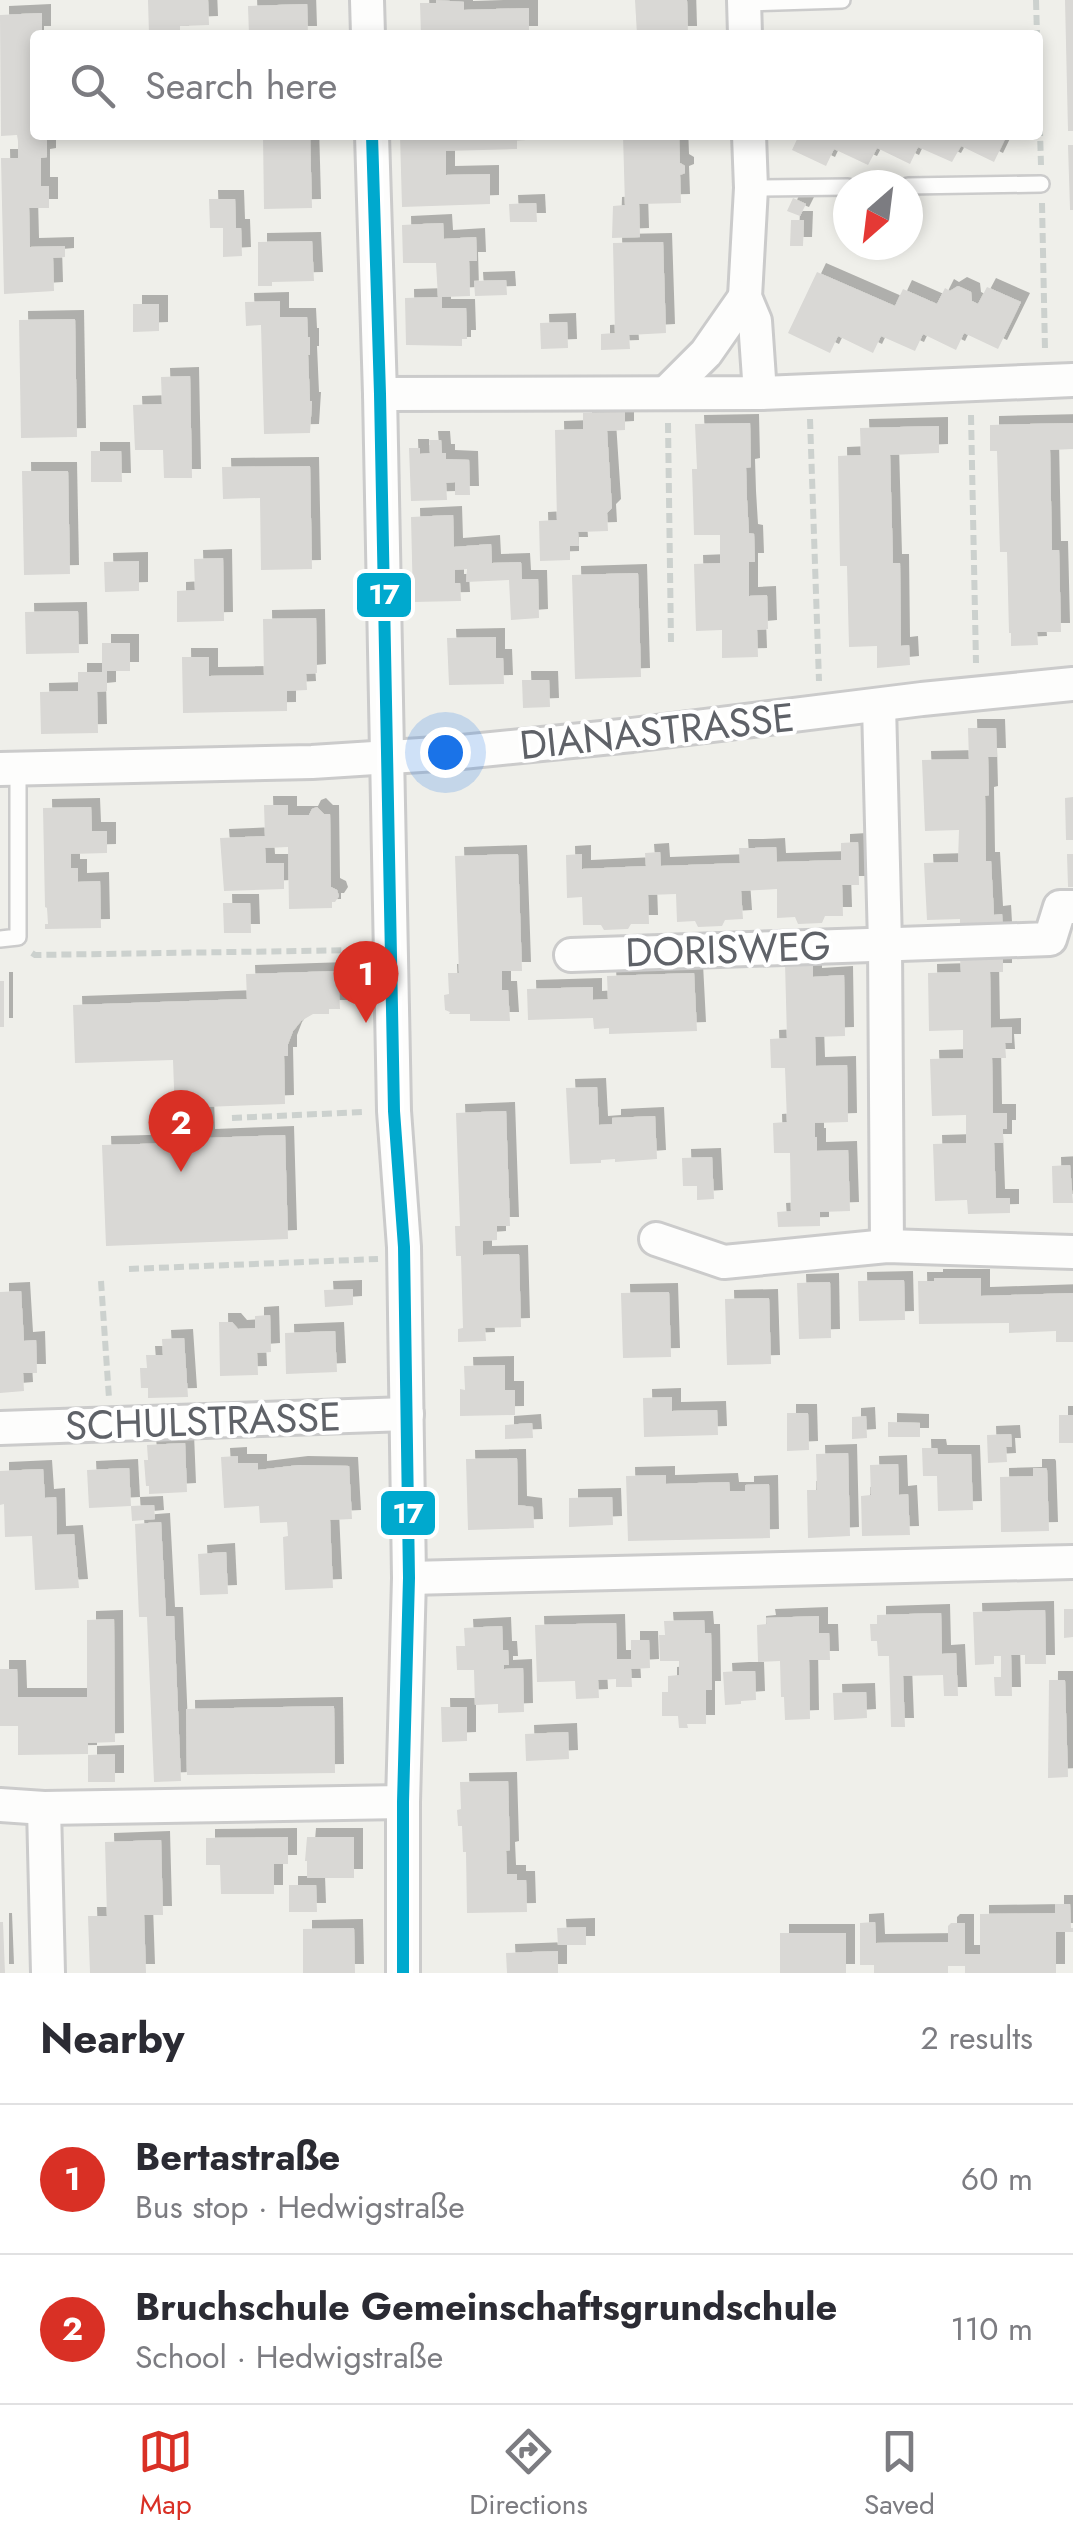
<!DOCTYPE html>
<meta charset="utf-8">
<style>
:root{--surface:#fff;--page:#f2f2f3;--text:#2b2b33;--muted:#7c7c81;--line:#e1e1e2;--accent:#d93025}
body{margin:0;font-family:Jost,sans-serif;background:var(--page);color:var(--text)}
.compass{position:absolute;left:833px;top:170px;width:90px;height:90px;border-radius:50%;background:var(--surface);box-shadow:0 5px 15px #0003;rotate:208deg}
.you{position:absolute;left:445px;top:752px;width:35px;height:35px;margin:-25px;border:8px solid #fff;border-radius:50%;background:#1a73e8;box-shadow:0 0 0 15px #1a73e833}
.badge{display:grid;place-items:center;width:65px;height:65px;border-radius:50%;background:var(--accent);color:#fff;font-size:32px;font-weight:700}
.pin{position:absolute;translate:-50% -82px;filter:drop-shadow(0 2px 5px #0008)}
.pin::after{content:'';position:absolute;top:52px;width:35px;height:30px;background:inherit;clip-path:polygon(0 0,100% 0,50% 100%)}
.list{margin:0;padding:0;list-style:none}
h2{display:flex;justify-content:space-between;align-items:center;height:130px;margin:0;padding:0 40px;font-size:42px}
h2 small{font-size:32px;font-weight:400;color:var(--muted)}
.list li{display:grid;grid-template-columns:65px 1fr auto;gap:30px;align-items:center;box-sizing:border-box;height:150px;padding:0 40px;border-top:2px solid var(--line)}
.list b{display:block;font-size:38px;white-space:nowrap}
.list p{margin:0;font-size:32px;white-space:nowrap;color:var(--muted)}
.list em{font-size:32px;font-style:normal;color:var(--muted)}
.icon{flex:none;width:55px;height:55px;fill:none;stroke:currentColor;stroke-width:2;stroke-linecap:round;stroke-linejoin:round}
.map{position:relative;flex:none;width:1073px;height:1973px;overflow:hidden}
.search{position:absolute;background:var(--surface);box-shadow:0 5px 15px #0003;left:30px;right:30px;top:30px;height:110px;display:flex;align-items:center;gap:25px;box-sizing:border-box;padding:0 35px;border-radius:10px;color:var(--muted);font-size:38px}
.sheet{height:430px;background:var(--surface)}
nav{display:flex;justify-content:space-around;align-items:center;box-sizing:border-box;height:140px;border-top:2px solid var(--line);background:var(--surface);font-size:28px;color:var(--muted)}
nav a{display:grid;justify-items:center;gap:5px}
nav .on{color:var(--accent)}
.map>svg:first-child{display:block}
.building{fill:#d9d8d5;filter:url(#shadow)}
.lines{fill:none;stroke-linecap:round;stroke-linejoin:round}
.lane-casing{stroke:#cbcbcb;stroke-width:20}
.street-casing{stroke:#cbcbcb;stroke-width:38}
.path{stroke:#ccd1ce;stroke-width:6;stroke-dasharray:10 5;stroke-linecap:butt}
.lane{stroke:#fdfdfc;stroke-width:15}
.street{stroke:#fdfdfc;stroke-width:32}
.bus-1-casing{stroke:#fff;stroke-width:20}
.bus-1{stroke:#00a9ce;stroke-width:12}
.labels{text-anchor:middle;stroke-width:8;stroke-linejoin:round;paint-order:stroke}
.street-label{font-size:40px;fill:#5f6268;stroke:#fff}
.line-badge{stroke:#fff;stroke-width:4}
.badge-label{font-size:28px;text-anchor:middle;font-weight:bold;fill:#fff}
</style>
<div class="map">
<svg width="1073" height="1973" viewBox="0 0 1073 1973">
<defs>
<filter id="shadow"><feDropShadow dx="9" dy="-9" stdDeviation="0" flood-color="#0004"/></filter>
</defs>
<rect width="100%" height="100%" fill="#efefea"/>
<g class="building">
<polygon points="148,0 208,0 209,25 180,26 180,35 149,35"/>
<polygon points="436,0 464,2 464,10 529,8 529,35 421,35 420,3 436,3"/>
<polygon points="635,0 687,0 688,35 637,35"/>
<polygon points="1065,0 1073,0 1073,131 1068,131"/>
<polygon points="307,4 308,35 249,35 248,6"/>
<polygon points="42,13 42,35 35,35 35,135 47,135 47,157 41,158 41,186 49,186 49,208 29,208 30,247 65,246 65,257 53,258 54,291 4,294 1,158 18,158 18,141 17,135 1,136 0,15"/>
<polygon points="263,135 310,135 312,208 264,209"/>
<polygon points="400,135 459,135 459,139 488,138 488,135 517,135 517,149 446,151 446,175 490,174 490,204 402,207"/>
<polygon points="623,135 679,135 680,163 685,166 685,173 680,175 681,203 639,204 640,237 612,238 613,206 625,205"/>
<polygon points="799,135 1007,135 994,162 961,146 952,162 918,147 910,164 877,148 868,165 834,149 826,166 792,150"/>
<polygon points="1068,145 1073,145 1073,210 1070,210"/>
<polygon points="793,198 806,204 800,216 787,211"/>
<polygon points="209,199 235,199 236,228 241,228 242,256 223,257 223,228 210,228"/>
<polygon points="536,203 537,222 510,222 509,204"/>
<polygon points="791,220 804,220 803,246 790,246"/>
<polygon points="443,223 444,239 476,237 477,261 469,261 470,296 442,297 442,308 466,308 467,339 462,339 462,346 406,345 405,298 438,297 436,263 403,263 402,225"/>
<polygon points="312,241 314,281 272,282 272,286 258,286 258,242"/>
<polygon points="663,242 666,333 629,335 630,349 601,350 601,334 615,333 613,243"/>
<polygon points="817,272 895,306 903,289 937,304 945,288 950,291 958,286 971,292 972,301 978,304 987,287 1021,302 998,349 964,333 956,350 923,334 915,351 881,336 873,353 838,336 830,353 788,333"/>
<polygon points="506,280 507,295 475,296 474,281"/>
<polygon points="280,301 280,317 307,317 308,337 310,337 310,355 308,355 310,401 312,401 310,433 264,434 261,325 246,326 245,302"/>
<polygon points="133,304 159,304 159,331 133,332"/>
<polygon points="75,319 77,437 21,438 19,320"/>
<polygon points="567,322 568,348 541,349 540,323"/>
<polygon points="190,376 192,478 164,478 163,450 135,450 133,405 162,404 161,377"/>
<polygon points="625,412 625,430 607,431 612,508 607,513 608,531 578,532 579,546 570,546 570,560 540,561 539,521 557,520 555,430 583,429 583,413"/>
<polygon points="750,423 751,467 746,468 747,500 749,533 754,534 755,562 749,562 749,596 767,595 768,629 757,630 758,657 722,658 722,630 696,631 694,564 720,563 720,535 694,535 692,469 697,469 695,424"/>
<polygon points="1073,423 1073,449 1050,450 1052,550 1059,550 1061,632 1037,632 1038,645 1011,646 1011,633 1009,633 1007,552 1000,552 997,451 990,451 990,425"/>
<polygon points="939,426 939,453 890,455 893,563 900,563 901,646 909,645 910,665 877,668 877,646 849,647 847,566 840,566 838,456 861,455 860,428"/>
<polygon points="429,440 441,440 442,453 446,453 446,459 469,460 470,495 455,495 455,482 446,483 447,500 411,501 409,448 420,448 420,454 430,453"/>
<polygon points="91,451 121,451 122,482 91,482"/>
<polygon points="310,466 312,569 261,570 260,498 223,499 222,467"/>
<polygon points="22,471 68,471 70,574 24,575"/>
<polygon points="453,515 454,547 491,544 492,563 521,562 522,579 538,579 539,618 511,620 509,580 466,582 467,569 455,570 455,583 460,583 461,601 413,602 411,517"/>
<polygon points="223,558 224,621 177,622 177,591 195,590 194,559"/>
<polygon points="139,561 139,591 105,592 104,562"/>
<polygon points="638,573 641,677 575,679 572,575"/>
<polygon points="78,611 79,653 26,654 25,612"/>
<polygon points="316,618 317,673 306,674 307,690 287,691 287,711 183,713 182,657 209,657 209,676 264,675 263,619"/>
<polygon points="496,637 496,658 503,658 504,684 449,685 447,638"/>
<polygon points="102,643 130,643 130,671 107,671 107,691 97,692 98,733 41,734 40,692 78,691 78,672 102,672"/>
<polygon points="522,680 549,680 550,707 523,708"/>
<polygon points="968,728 996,728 997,757 988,757 989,795 985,796 986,861 991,861 994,915 1002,914 1003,931 960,933 960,919 927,920 924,863 958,862 959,830 925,831 922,760 969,759"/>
<polygon points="1073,797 1073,840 1066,840 1065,798"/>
<polygon points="264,805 288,805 288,815 309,815 312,809 317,807 324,814 330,814 331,887 337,890 339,896 335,902 332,902 332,908 289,909 288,847 265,848 266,863 284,863 284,889 224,891 220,838 265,836"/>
<polygon points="91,807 92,831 107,831 107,853 71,854 71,868 78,868 78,882 100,881 101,928 45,929 45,924 48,924 47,908 45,907 43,808"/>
<polygon points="858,842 859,885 842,885 843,916 825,916 822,923 798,924 795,917 777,918 777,889 741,891 743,919 725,920 722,926 698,927 695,921 677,922 676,894 648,895 649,924 631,924 628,929 604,930 601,925 583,925 582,897 567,898 566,855 582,854 582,869 646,866 645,853 660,852 661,866 740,863 739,848 754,848 776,847 777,862 841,860 841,843"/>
<polygon points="518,854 522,971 502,971 502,990 508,990 510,1021 470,1021 470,1014 449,1014 450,1012 445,1010 444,995 449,994 448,973 459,973 455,856"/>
<polygon points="1067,854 1073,854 1073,887 1068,887"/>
<polygon points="223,903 250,903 251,933 224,933"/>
<polygon points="1003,957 1003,972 990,972 991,1028 1012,1027 1012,1043 1005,1043 1006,1058 992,1058 993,1113 1007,1113 1007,1129 1003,1129 1003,1143 994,1143 996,1198 1010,1198 1010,1213 968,1214 967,1200 935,1201 933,1144 966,1143 966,1115 932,1116 930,1059 963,1058 963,1030 929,1031 928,973 961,972 960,958"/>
<polygon points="813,962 813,977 844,975 845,1036 815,1037 816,1066 847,1065 848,1122 815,1123 815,1137 817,1137 817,1151 848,1150 850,1211 820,1212 820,1226 778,1227 777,1212 791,1211 790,1153 774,1153 773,1123 787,1122 785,1068 771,1068 770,1039 787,1038 785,963"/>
<polygon points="338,971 340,1009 329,1009 329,1014 313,1014 301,1021 293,1031 288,1044 288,1056 284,1056 285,1104 205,1107 206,1138 285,1135 288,1239 106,1246 102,1145 176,1143 173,1060 75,1063 73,1005 247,999 246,974"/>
<polygon points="694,973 697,1031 609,1034 609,1028 594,1029 593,1018 528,1020 527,989 593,987 593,1000 608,999 607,976"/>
<rect x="0" y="981" width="4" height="46"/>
<polygon points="597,1087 599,1125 612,1124 612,1118 655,1116 657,1159 615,1162 615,1159 601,1160 601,1163 570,1164 566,1088"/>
<polygon points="506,1111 510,1226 497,1226 497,1240 483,1241 483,1255 519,1254 521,1327 485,1328 486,1341 458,1342 458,1329 463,1328 461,1256 456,1256 455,1226 460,1226 456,1113"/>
<polygon points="712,1157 714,1199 697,1200 697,1186 683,1186 682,1158"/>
<polygon points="1070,1165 1073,1203 1053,1203 1052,1166"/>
<polygon points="934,1278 981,1278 981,1296 1073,1293 1073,1342 1056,1342 1056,1331 1009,1333 1009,1323 919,1324 918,1281 934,1281"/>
<polygon points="904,1280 905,1320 859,1321 858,1281"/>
<polygon points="830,1282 831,1338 799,1339 797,1283"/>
<polygon points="353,1289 353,1305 325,1307 324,1290"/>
<polygon points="21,1291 24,1341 36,1340 37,1373 23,1373 24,1391 0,1393 0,1292"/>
<polygon points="669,1292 671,1357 623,1358 621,1293"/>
<polygon points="769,1298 771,1364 727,1365 725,1299"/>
<polygon points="270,1315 271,1352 257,1353 258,1375 220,1376 219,1322 232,1322 238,1329 255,1328 255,1316"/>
<polygon points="335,1331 337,1372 286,1374 285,1333"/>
<polygon points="184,1338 188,1397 148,1398 148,1388 141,1388 140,1368 147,1368 146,1355 163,1355 162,1339"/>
<polygon points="505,1365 505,1390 515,1390 515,1415 460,1416 460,1389 465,1390 464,1366"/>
<polygon points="672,1397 672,1411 717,1410 718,1435 644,1437 643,1398"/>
<polygon points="787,1413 808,1413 809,1450 787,1451"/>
<rect x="1059" y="1415" width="14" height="28"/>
<polygon points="866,1416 867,1438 852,1439 852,1417"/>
<polygon points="888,1422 920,1423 920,1437 888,1437"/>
<polygon points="532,1423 533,1438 505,1439 505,1425"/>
<polygon points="1011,1434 1012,1447 1006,1447 1007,1462 988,1463 987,1435"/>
<polygon points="185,1443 187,1492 149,1494 149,1486 146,1486 144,1460 148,1460 147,1445"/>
<polygon points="922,1448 937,1448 938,1454 971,1454 973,1510 938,1511 937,1476 923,1476"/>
<polygon points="848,1453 850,1536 808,1538 807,1490 817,1490 816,1454"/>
<polygon points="238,1456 238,1463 258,1463 258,1470 299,1465 349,1466 352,1519 330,1520 333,1588 285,1590 283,1537 288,1536 287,1522 260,1523 259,1506 224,1508 221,1457"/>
<polygon points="517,1458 518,1505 533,1507 534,1528 468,1530 466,1459"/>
<polygon points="898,1464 899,1495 908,1494 910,1535 862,1536 861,1496 871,1495 870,1465"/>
<polygon points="129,1468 131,1506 89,1508 87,1470"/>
<polygon points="1033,1468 1046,1468 1047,1470 1049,1531 1001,1532 1000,1477 1033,1476"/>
<polygon points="43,1469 45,1498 56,1497 57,1535 74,1534 79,1588 35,1590 32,1536 5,1537 4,1504 0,1505 0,1471"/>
<polygon points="666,1475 666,1484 729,1482 730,1491 745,1491 745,1485 769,1484 770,1538 628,1541 626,1476"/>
<polygon points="612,1497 613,1525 569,1527 569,1498"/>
<polygon points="154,1505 155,1519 132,1521 131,1506"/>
<polygon points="161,1522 166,1616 174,1616 181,1781 154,1782 147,1617 139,1617 135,1524"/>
<polygon points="226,1552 228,1594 200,1595 198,1554"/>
<polygon points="1064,1609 1073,1609 1073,1637 1064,1638"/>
<polygon points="1045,1610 1046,1664 1025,1664 1025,1655 1011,1655 1012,1696 995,1696 994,1677 1001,1677 1001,1656 994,1656 994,1664 975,1665 973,1612"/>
<polygon points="941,1613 942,1654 956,1653 958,1696 944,1696 943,1675 903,1676 905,1727 891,1727 889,1656 878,1656 877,1641 871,1641 870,1624 877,1624 877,1615"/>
<polygon points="819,1616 819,1633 829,1633 830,1660 809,1660 810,1719 785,1720 784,1697 781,1697 780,1661 758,1662 757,1625 767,1624 766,1618"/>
<polygon points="114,1619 115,1742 88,1743 88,1754 18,1755 18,1726 0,1726 0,1669 17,1669 18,1697 87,1697 87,1620"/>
<polygon points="704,1620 705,1633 711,1633 712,1690 706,1690 706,1724 687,1724 688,1728 679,1728 678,1716 662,1716 662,1692 668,1692 668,1676 679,1675 679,1661 660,1661 659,1635 665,1635 664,1621"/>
<polygon points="616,1623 617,1659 631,1659 631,1640 649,1640 650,1668 631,1669 632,1687 616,1687 616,1679 598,1680 599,1698 576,1699 575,1681 537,1682 535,1625"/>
<polygon points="502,1626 503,1650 508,1650 509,1665 504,1665 504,1669 523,1668 524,1712 498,1713 498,1704 475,1705 474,1670 457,1670 456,1646 465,1646 464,1628"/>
<polygon points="740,1671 755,1671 756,1700 741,1701 741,1704 725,1705 723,1672"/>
<polygon points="1049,1680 1065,1680 1068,1777 1048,1778"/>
<polygon points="866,1692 867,1718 834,1720 833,1693"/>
<polygon points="334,1706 335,1773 187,1775 186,1709"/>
<polygon points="441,1707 467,1707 467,1741 442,1742"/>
<polygon points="568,1732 569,1759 526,1761 525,1734"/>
<polygon points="115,1754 115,1782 88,1782 88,1755"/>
<polygon points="508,1781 510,1850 506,1851 507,1874 517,1874 517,1880 526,1880 527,1912 467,1913 466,1852 463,1852 462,1826 458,1826 457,1810 461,1809 460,1782"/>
<polygon points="288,1837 288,1864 274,1864 274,1894 221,1894 220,1865 206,1865 206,1838"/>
<polygon points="307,1837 354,1837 354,1878 307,1878 307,1861 305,1861"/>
<polygon points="161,1840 163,1915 144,1915 146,1973 90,1973 88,1916 107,1916 105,1842"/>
<polygon points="289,1885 316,1885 317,1912 289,1912"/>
<polygon points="1055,1904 1070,1904 1071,1928 1073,1928 1073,1932 1056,1932 1056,1973 965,1973 965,1966 948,1966 948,1973 874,1973 874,1965 860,1965 860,1923 875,1922 876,1943 948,1942 948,1926 951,1923 965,1923 965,1954 980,1954 980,1914 1055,1913"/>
<polygon points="0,1922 3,1922 5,1973 0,1973"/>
<polygon points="586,1927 586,1945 558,1945 557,1928"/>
<polygon points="354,1928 355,1973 303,1973 303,1929"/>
<rect x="780" y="1933" width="66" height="40"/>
<polygon points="558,1951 558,1973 507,1973 506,1953"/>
</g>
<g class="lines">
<g class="lane-casing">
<g id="lane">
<polyline points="744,3 842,0"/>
<polyline points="908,186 1041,184"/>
<polyline points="751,188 848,187"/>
<polyline points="0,939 18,937 18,769"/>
</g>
</g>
<g class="street-casing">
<g id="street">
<polyline points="367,0 368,35"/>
<polyline points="744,0 745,35"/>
<polyline points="372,135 380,394 394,1111 404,1247 409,1578 403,1802 403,1973"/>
<polyline points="749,135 751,188 745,297 755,321 760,393"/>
<polyline points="667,392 706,353 745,297"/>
<polyline points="380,394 760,393 1073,380"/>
<polyline points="879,705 885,944 887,1246"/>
<polyline points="0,769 312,762 452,753 632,735 922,699 1073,684"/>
<polyline points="571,955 1050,939 1060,907 1073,907"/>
<polyline points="656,1239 724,1262 887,1246 1073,1252"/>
<polyline points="0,1428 407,1414"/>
<polyline points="409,1578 1073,1562"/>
<polyline points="0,1805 44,1808"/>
<polyline points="48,1973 44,1808 403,1802"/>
</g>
</g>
<g class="path">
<polyline points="1036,0 1037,35"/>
<polyline points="1038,66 1041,165"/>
<polyline points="1042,203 1045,350"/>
<polyline points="971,415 976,663"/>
<polyline points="810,419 819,681"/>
<polyline points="668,423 671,642"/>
<polyline points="32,953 35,955 364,950"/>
<polyline points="232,1118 363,1112"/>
<polyline points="129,1269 378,1259"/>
<polyline points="101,1281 109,1398"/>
</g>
<use href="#lane" class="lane"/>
<use href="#street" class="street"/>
<g class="bus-1-casing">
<polyline id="bus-1" points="372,135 380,394 394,1111 404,1247 409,1578 403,1802 403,1973"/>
</g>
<use href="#bus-1" class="bus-1"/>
</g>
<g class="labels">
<g class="street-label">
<text transform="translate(657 731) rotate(-6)" y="14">DIANASTRASSE</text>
<text transform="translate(728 949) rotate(-2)" y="14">DORISWEG</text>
<text transform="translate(203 1421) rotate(-2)" y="14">SCHULSTRASSE</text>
</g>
</g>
<g class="line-badge">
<rect x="355" y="571" width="58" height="48" rx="10" fill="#00a9ce"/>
<rect x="379" y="1489" width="58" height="48" rx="10" fill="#00a9ce"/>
</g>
<g class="badge-label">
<text x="384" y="604">17</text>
<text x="408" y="1523">17</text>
</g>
</svg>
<svg class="compass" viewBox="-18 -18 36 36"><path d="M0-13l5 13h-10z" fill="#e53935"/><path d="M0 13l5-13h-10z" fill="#7c7c81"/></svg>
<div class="you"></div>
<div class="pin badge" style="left:366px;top:1023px">1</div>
<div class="pin badge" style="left:181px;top:1172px">2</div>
<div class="search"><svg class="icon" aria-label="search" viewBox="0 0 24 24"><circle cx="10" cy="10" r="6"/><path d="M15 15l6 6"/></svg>Search here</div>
</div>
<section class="sheet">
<h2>Nearby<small>2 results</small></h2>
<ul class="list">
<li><span class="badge">1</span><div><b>Bertastraße</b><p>Bus stop · Hedwigstraße</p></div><em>60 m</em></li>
<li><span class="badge">2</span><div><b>Bruchschule Gemeinschaftsgrundschule</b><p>School · Hedwigstraße</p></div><em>110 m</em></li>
</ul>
</section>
<nav>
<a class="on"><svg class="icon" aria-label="map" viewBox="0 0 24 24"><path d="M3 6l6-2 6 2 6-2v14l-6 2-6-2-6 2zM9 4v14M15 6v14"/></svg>Map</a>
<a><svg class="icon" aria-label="directions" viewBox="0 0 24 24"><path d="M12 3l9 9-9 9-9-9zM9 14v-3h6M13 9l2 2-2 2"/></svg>Directions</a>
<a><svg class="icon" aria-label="saved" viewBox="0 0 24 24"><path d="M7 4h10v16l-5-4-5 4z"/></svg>Saved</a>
</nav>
